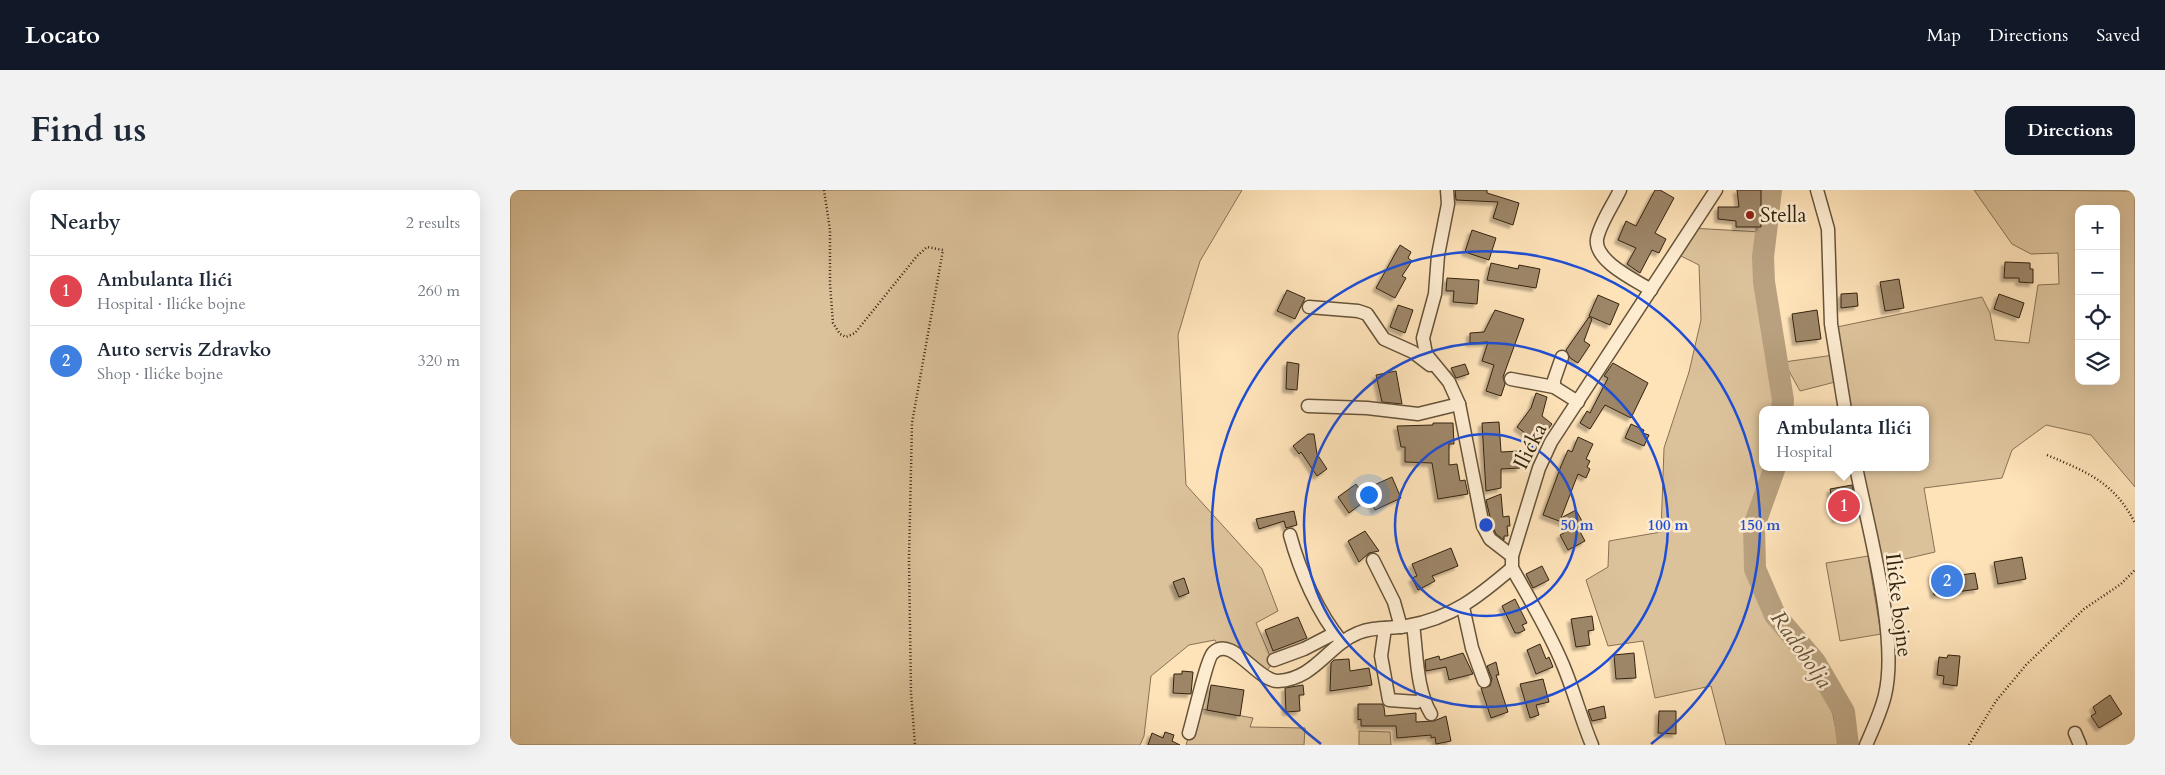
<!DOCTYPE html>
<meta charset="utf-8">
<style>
:root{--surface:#fff;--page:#f2f2f3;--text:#1f2937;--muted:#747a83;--line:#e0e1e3;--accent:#111827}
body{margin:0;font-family:Cardo,serif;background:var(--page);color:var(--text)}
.controls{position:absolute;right:15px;top:15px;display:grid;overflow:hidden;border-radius:10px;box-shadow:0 5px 20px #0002}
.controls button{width:45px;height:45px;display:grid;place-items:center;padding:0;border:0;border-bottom:1px solid var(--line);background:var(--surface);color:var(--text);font:25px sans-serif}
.you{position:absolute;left:858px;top:304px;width:18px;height:18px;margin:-12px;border:4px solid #fff;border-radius:50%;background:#1a73e8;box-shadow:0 0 0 8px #1a73e833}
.badge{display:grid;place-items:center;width:32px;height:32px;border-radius:50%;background:var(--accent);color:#fff;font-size:16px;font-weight:700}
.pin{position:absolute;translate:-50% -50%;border:2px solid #fff;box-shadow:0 1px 5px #0006}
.popup{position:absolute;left:1249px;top:216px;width:170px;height:65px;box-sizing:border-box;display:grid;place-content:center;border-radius:10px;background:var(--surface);filter:drop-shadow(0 1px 4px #0005);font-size:16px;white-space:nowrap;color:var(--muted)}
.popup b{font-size:19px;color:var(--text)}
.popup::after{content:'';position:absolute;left:50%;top:100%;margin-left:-10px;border:10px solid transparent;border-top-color:var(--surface)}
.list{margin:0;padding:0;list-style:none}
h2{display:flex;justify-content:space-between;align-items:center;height:65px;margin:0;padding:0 20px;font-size:21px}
h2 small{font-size:16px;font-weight:400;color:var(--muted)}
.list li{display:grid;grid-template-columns:32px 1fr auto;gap:15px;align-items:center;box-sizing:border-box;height:70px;padding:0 20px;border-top:1px solid var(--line)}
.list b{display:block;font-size:19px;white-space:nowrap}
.list p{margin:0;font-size:16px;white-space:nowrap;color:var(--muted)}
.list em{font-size:16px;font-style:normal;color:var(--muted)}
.icon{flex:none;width:28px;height:28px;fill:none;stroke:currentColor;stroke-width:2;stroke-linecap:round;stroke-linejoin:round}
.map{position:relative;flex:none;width:1625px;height:555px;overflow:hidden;border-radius:10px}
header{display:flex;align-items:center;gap:30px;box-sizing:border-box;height:70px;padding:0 25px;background:var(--accent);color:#fff}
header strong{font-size:24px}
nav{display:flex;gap:28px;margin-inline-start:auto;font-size:18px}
.intro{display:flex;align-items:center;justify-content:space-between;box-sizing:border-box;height:120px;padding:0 30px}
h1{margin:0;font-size:35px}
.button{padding:12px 22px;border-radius:10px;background:var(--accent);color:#fff;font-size:18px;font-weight:700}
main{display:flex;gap:30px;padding:0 30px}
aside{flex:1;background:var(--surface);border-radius:10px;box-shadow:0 5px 20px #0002}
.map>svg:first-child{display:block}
.green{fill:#dcc29b;stroke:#887255;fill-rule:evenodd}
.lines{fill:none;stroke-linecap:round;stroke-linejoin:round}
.river{stroke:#b9a17f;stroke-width:22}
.building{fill:#9d8667;stroke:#34230f;filter:url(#shadow)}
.minor-casing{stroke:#665339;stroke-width:15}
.path{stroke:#34230f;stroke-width:2.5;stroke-dasharray:1 2.5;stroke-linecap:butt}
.minor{stroke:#feecd1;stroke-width:12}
.ring{fill:none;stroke:#1d4ed8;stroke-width:2.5}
.poi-dot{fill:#8f2418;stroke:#feecd1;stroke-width:2}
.labels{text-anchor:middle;stroke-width:5;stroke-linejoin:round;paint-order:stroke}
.poi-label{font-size:21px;fill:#34230f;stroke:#feecd1;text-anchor:start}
.street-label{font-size:21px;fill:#34230f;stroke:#feecd1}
.water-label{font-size:22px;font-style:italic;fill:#634f36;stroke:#feecd1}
.centre{fill:#1d4ed8;stroke:#feecd1;stroke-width:2.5}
.ring-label{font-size:15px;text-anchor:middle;font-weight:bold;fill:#1d4ed8;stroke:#feecd1;stroke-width:5;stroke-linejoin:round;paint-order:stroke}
</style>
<header>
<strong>Locato</strong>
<nav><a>Map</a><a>Directions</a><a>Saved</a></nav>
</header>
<div class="intro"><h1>Find us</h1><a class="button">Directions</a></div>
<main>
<aside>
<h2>Nearby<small>2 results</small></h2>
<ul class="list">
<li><span class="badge" style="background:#e0444e">1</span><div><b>Ambulanta Ilići</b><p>Hospital · Ilićke bojne</p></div><em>260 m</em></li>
<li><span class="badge" style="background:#3f7fe0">2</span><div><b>Auto servis Zdravko</b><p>Shop · Ilićke bojne</p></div><em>320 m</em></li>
</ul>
</aside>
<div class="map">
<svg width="1625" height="555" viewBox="0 0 1625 555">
<defs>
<filter id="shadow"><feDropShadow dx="-3.5" dy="3.5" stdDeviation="1" flood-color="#0004"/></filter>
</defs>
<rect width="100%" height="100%" fill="#fee2b8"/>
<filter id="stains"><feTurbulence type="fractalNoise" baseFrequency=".004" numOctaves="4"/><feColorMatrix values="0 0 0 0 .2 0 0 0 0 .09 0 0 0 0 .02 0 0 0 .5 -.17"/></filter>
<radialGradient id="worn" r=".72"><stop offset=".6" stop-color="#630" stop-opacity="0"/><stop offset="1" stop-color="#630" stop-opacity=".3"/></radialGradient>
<g class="green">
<polygon points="0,0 732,0 690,71 668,145 676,295 752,379 768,421 746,433 763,473 752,486 710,459 705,450 679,455 641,486 634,546 630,555 0,555"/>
<path d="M1464,0L1625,1V297L1581,245L1536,235L1502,260L1492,288L1414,298L1425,362L1365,376L1346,277H1415V220H1335L1329,191L1290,201L1274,172L1324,165L1322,138L1472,107L1480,123L1485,150L1519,153L1528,95L1549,94L1548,63L1521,64L1502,54ZM1569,19H1606V191H1569Z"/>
<path d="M1181,38L1251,42L1248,57V86L1269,216V220H1253V277H1258C1256,287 1254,297 1251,307C1246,321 1235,337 1235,353C1233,407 1278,439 1304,480C1319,504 1325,527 1328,555H1216L1201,496L1145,508L1133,451L1098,456L1076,390L1098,377L1099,351L1151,342L1154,258L1179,182L1191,130L1189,75L1165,63Z"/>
<polygon points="1358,366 1371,444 1330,451 1316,373"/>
<polygon points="687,518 743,528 740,537 795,538 794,555 676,555"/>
<polygon points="849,541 880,542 881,555 849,555"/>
</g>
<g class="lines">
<g class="river">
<polyline points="1261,0 1253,67 1254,92 1273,210 1272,220"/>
<polyline points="1265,277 1244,336 1245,379 1265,425 1305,472 1334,522 1338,555"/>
</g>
</g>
<g class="building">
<polygon points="945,0 977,0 977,3 1009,13 1003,35 983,28 988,12 946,10"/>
<polygon points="1145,0 1150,0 1164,8 1145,43 1156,49 1149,63 1142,60 1130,83 1117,74 1126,58 1108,50 1116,31 1126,36"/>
<polygon points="1227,0 1251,0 1251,37 1226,37 1226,31 1208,29 1208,17 1229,17"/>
<polygon points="962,40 986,48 979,70 955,62"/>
<polygon points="890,55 901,62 898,68 902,71 892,86 896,88 885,108 866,98"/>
<polygon points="1495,72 1520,73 1520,79 1523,79 1523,93 1509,92 1509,88 1494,88"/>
<polygon points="981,73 1008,79 1009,75 1030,79 1026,98 977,90"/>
<polygon points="937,88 969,90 967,114 943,112 944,101 936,101"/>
<polygon points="1389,89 1394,118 1375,121 1370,92"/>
<polygon points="777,100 795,108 785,129 767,121"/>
<polygon points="1347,103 1348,116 1331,118 1331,104"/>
<polygon points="1489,104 1514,113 1509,128 1484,119"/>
<polygon points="1088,105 1109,114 1100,135 1079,126"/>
<polygon points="888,115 903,120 895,143 880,137"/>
<polygon points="985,120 1014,129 993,187 995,194 991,206 976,201 984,175 972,171 978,152 960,153 960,143 974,142"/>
<polygon points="1307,120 1311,149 1286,152 1282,124"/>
<polygon points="1079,127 1082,129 1074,151 1080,155 1068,173 1060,168 1056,160"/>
<polygon points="777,172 789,174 787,200 776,199"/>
<polygon points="1103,173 1138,193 1121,228 1095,215 1080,239 1070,233 1077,221 1080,223 1098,188 1094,186"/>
<polygon points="955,174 959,184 946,188 941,178"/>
<polygon points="886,181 892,214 872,212 866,185"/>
<polygon points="1026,203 1037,207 1032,226 1042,234 1028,253 1007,237 1021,218"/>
<polygon points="989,232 991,262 1009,261 1010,278 991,279 991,298 976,301 972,233"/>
<polygon points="923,233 943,233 944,254 939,254 939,275 947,274 950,291 955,290 958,304 928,309 922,273 895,272 895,257 891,257 887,236 923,235"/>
<polygon points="1121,234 1134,240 1133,243 1139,245 1134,256 1115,248"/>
<polygon points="798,244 804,244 807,264 817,279 807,286 791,262 789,264 783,256"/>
<polygon points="1068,247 1083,254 1076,269 1080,271 1077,277 1080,279 1076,288 1068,284 1051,328 1066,320 1073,333 1065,337 1033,325 1051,276 1058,260 1062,262"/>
<polygon points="882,287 891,308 865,320 859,308 839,323 828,307 846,294 851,301"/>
<polygon points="1342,295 1348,325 1326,329 1320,299"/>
<polygon points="991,304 993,327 999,326 1000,336 997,336 998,346 994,346 994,350 986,344 982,335 976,310"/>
<polygon points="784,321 787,335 776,338 774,331 749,339 746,329"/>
<polygon points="1067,336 1075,351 1058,360 1050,345"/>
<polygon points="855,341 869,361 859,363 849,372 838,351"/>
<polygon points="941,358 948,376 922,386 925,391 908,400 902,388 907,386 902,374"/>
<polygon points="1512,367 1516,389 1488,394 1484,372"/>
<polygon points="1032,376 1039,390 1023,398 1016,384"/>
<polygon points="1443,382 1443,386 1465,383 1468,399 1424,405 1422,384"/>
<polygon points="674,388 679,403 669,407 663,392"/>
<polygon points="1005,409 1017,433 1012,435 1015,440 1009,443 1005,443 992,416"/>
<polygon points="1082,426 1084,440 1078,441 1080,455 1066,457 1061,429"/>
<polygon points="788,427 797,448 763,461 755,440"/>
<polygon points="1030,454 1036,469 1039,467 1043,477 1026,484 1017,460"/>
<polygon points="953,463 963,484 939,490 936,477 916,481 915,470 929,466 930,470"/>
<polygon points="1124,463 1126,488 1106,489 1104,465"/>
<polygon points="1438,465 1450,466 1447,496 1433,494 1434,486 1427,485 1429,467 1437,468"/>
<polygon points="839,469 840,481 859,478 862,495 820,501 821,473 824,470"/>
<polygon points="986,472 989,485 986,485 998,522 981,528 971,498 980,496 982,489 977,476"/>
<polygon points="672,481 683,482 681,504 663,503 664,484 672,484"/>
<polygon points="1033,489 1039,512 1026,515 1029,525 1020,528 1010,494"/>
<polygon points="701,495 734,500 730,526 697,520"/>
<polygon points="793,495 794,505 789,505 790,521 776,522 775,498"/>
<polygon points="1600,505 1612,524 1589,538 1581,526 1586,523 1583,517"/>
<polygon points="848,514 872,514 874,517 875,526 906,523 906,532 924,531 936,526 941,551 926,554 925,547 921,548 921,545 887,548 886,536 851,536 851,529 848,530"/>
<polygon points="1094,516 1096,528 1082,531 1078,520"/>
<polygon points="1149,521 1166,521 1166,544 1148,543"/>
<polygon points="655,542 664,545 662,551 670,555 638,555 642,543 653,548"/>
</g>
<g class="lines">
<g class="minor-casing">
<g id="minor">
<polyline points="937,0 938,14 928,65 925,104 913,148 916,164 939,192 949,214 973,336 980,349 1002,366"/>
<path d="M1110,0C1103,15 1090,33 1087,49C1084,71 1125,90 1141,100"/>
<polyline points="1307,0 1318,39 1321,134 1335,220"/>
<polyline points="799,117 848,121 857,124 874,149 903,162 920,175"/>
<polyline points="1001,189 1044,197 1068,212"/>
<polyline points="1044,197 1044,190 1052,167"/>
<polyline points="798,216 857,218 908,224 949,214"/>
<path d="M1346,277C1358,338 1389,447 1375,505C1371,522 1363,539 1356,555"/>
<path d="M780,345C790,382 808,423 832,452"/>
<polyline points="863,370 884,412 891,437"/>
<polyline points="953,417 962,458 974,491"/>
<path d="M903,435C907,463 906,499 921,524"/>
<polyline points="875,438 871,466 879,510 907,512"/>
<polyline points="764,470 794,459 825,443"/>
<path d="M679,543C683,530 697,468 703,463C721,444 748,492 768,491C805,489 818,455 848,443C864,436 880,439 897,436C942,428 968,407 1002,378"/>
<polyline points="1565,543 1570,555"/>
<path d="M1082,555C1071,529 1064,501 1053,475C1039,441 1020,410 1002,378V366L1029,278L1041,252L1206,0"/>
</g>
</g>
<g class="path">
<polyline points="314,0 320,40 320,94 323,133 330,144 336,147 345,143 407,66 417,57 433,60 402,233 399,370 401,503 405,555"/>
<path d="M1537,265C1577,282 1604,292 1625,333"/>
<polyline points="1459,555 1486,511 1516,475 1574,419 1611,394 1625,380"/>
</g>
<use href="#minor" class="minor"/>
</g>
<g class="ring">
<circle cx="976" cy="335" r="91"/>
<circle cx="976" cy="335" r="182"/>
<path d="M811 554A274 274 0 1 1 1141 554"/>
</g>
<circle class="poi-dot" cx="1240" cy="25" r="5"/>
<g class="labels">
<g class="poi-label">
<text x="1250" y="32">Stella</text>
</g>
<g class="street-label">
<text transform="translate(1020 256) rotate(-63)" y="7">Ilićka</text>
<text transform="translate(1389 415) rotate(83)" y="7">Ilićke bojne</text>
</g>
<g class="water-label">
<text transform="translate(1292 459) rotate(55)" y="8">Radobolja</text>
</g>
</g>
<circle cx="976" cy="335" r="8" class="centre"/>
<g class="ring-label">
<text x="1067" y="340">50 m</text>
<text x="1158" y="340">100 m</text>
<text x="1250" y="340">150 m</text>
</g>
<rect width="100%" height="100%" filter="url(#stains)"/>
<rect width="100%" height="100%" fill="url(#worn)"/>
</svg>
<div class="controls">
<button>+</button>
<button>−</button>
<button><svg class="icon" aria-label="locate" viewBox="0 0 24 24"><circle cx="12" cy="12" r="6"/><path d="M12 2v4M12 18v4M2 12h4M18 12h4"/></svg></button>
<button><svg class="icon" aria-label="layers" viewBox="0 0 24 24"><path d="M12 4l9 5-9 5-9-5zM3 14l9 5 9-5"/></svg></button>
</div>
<div class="you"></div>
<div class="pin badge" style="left:1334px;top:316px;background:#e0444e">1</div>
<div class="popup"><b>Ambulanta Ilići</b>Hospital</div>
<div class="pin badge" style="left:1437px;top:391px;background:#3f7fe0">2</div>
</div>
</main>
